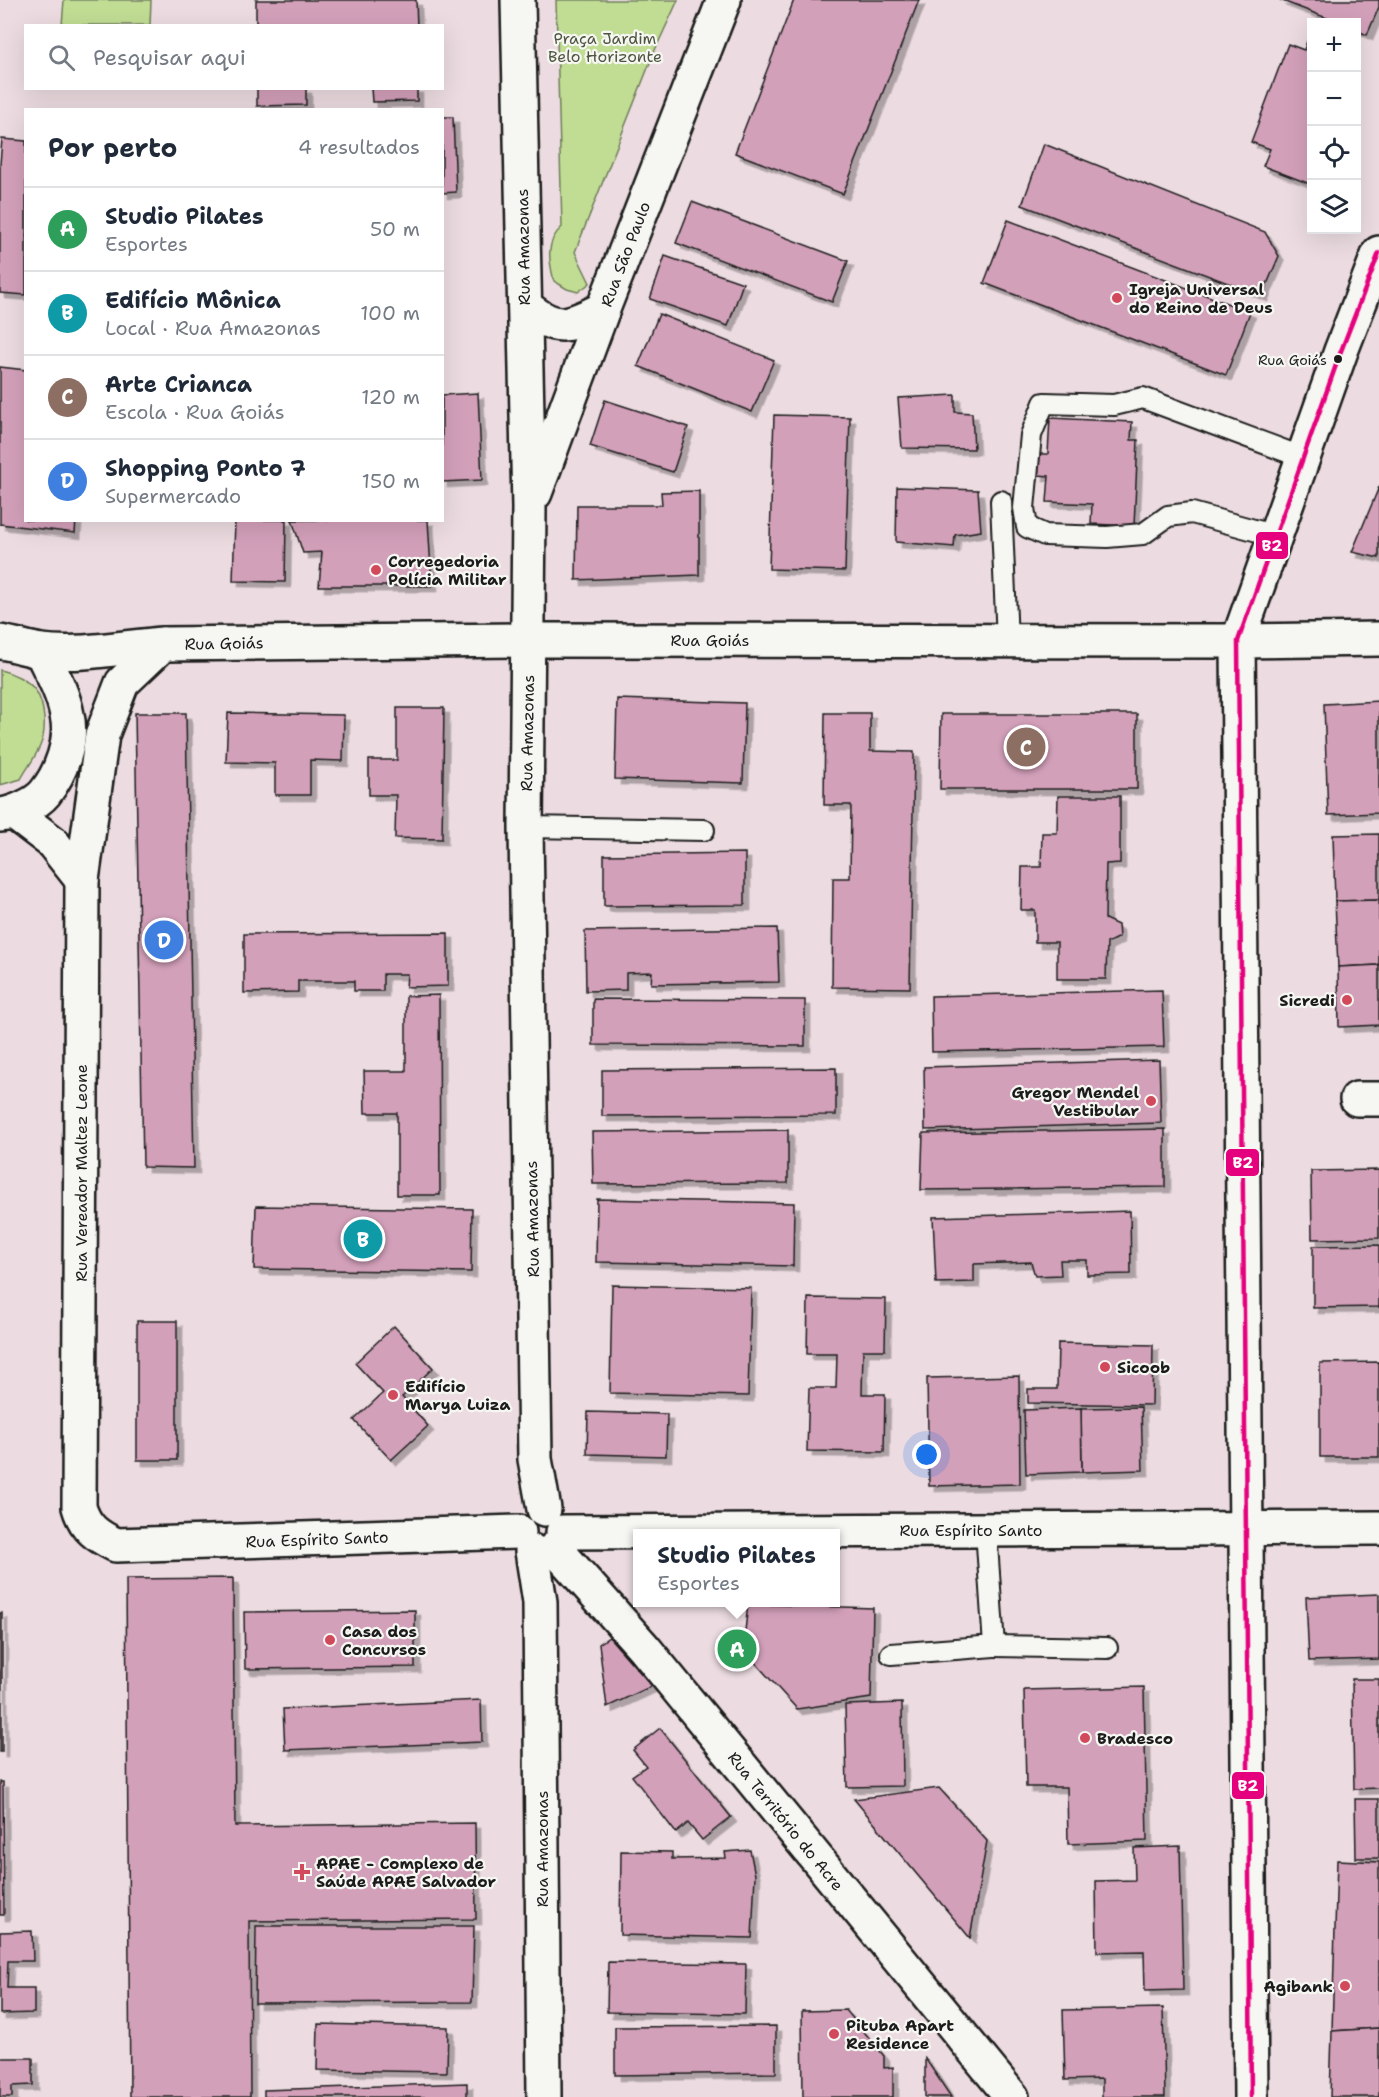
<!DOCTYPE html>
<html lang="pt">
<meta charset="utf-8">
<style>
:root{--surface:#fff;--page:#f2f2f3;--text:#1f2937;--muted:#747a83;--line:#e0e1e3;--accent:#db2777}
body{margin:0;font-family:"Shantell Sans",sans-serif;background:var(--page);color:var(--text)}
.controls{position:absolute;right:18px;top:18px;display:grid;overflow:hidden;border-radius:0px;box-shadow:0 6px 24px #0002}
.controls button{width:54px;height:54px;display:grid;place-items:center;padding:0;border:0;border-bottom:2px solid var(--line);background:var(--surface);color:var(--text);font:30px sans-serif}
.you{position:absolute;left:927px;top:1455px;width:21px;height:21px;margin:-15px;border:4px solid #fff;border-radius:50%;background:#1a73e8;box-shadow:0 0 0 9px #1a73e833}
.badge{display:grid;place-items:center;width:39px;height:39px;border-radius:50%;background:var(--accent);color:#fff;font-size:20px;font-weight:700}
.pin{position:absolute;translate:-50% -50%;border:3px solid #fff;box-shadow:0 2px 6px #0006}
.popup{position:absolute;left:633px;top:1529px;width:207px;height:78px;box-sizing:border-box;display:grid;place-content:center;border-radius:0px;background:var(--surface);filter:drop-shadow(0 2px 4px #0005);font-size:20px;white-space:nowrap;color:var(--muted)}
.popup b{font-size:22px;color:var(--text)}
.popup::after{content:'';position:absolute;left:50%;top:100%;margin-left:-12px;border:12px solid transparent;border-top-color:var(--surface)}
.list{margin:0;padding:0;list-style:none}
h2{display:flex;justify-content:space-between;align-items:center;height:78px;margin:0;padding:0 24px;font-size:26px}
h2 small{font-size:20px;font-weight:400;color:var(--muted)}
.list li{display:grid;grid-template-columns:39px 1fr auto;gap:18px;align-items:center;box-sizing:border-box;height:84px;padding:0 24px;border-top:2px solid var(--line)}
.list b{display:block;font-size:22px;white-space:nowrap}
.list p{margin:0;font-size:20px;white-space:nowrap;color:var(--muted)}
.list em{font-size:20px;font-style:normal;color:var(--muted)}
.icon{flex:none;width:33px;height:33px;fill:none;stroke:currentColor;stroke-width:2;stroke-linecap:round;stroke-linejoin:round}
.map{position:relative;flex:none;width:1379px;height:2097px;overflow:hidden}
.search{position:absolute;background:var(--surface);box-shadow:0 6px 24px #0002;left:24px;top:24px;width:420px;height:66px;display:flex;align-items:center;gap:15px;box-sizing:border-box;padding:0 21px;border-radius:0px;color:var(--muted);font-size:22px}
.panel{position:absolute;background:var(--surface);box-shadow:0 6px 24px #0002;left:24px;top:108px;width:420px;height:414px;border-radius:0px}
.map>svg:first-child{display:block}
.green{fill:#c1dd94;stroke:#6e7c58;stroke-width:1.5}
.building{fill:#d3a0ba;stroke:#1c1c1c;stroke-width:1.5;filter:url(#shadow)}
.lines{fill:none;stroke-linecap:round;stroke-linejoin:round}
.service-casing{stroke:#1c1c1c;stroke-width:24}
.minor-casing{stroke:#1c1c1c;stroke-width:38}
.tertiary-casing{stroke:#1c1c1c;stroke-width:38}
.primary-casing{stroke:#1c1c1c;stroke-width:38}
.service{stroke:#f6f6f2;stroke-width:20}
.minor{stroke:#f6f6f2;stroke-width:33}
.tertiary{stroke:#f6f6f2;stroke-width:33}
.primary{stroke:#f6f6f2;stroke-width:33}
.bus-1-casing{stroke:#f6f6f2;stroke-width:9}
.bus-1{stroke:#e5007d;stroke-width:4.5}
.poi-dot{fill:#d1495b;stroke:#f6f6f2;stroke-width:2}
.bus-dot{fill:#1c1c1c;stroke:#f6f6f2;stroke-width:2}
.labels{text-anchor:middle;stroke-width:4.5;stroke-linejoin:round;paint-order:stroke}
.bus-label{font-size:14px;fill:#1c1c1c;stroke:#f6f6f2;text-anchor:end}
.park-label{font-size:16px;fill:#4e5640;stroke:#f6f6f2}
.street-label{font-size:16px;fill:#1c1c1c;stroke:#f6f6f2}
.poi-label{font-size:16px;font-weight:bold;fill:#1c1c1c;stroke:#f6f6f2;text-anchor:start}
.line-badge{stroke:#f6f6f2;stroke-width:2}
.badge-label{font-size:16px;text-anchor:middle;font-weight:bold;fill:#fff}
</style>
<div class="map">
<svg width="1379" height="2097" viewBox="0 0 1379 2097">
<defs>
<filter id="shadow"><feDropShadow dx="5.5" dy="5.5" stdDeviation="0" flood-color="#0004"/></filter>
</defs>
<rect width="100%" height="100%" fill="#ecdce1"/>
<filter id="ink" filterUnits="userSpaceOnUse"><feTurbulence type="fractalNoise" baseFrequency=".0167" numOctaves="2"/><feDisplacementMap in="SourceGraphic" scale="12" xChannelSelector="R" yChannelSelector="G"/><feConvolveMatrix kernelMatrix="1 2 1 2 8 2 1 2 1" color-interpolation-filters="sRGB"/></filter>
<g filter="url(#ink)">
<g class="green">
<polygon points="64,0 151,0 150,25 62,25"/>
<path d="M556,0H678L655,50L575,252L590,283L578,292L567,289L554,281C549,261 545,242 562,227Z"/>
<path d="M0,670C13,673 28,680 36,691C45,705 47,731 40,746C35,758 27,768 21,779L0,785Z"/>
</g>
<g class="building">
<polygon points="256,0 416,0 417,26 256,26"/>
<polygon points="794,0 919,0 843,194 735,153"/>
<polygon points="1280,0 1379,0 1379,7 1367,35 1356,30 1356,22 1337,22"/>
<polygon points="1310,33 1312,179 1310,184 1263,166 1270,149 1251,142 1288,44 1304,50"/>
<polygon points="257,88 306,88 306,105 257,106"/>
<polygon points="371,88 417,88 417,101 372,102"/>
<polygon points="442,117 453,117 456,192 442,193"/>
<polygon points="2,139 26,141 26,295 0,293 0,164"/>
<polygon points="1044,144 1265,232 1279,256 1262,296 1022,205"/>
<polygon points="692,202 848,261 832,302 676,243"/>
<polygon points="1008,220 1250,312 1226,375 984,283"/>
<polygon points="665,256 743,283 728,326 650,299"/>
<polygon points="659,314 774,360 752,412 638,366"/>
<polygon points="0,367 26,370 26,520 76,520 75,533 0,524"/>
<polygon points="478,393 482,480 442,482 442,395"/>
<polygon points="955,395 955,412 972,413 974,449 902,448 898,398"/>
<polygon points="605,400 688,427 673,472 590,446"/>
<polygon points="774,415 850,417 845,571 769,569"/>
<polygon points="1050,418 1132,422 1131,440 1138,440 1134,526 1091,524 1092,504 1047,502 1049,476 1038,475 1040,454 1048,454"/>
<polygon points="897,487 978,490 981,531 955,535 954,547 896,542"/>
<polygon points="1379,487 1379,558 1352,552"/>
<polygon points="699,491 699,575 576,580 577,505 662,505 661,492"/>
<polygon points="235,520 286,520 285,582 233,581"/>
<polygon points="292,520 428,520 432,586 319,586 322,552 303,553"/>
<polygon points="617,699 745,703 743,783 615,779"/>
<polygon points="1379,701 1379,813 1328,815 1324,704"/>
<polygon points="397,708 444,708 442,839 395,838 396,795 369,795 369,760 397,760"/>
<polygon points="135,713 186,713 194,1168 143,1167"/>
<polygon points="228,713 344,715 343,761 310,760 310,795 275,795 275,763 226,762"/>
<polygon points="825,713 870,713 870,751 914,752 910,988 832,987 833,878 850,878 851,805 824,805"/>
<polygon points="941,714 1137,714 1137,789 940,789"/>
<polygon points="1058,796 1120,796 1120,863 1106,864 1105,919 1118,925 1119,937 1107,943 1106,979 1057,979 1057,942 1035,942 1035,910 1021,910 1022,867 1041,867 1042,833 1057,833"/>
<polygon points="1379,834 1379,900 1335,901 1333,835"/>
<polygon points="745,853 745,905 604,906 604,855"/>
<polygon points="1379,900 1379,965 1338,967 1335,901"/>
<polygon points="777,928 779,982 651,984 652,972 626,973 626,990 586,991 585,931"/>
<polygon points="448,933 448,986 406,987 407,974 383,974 383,991 354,991 354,981 298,981 298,992 244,993 244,934"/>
<polygon points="1379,965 1379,1025 1339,1027 1338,967"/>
<polygon points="1162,990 1164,1047 932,1052 931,996"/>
<polygon points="439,995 440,1195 397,1195 397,1113 365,1113 364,1071 406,1071 406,996"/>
<polygon points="593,999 805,1000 805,1046 593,1045"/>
<polygon points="1159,1060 1161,1123 925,1130 924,1067"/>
<polygon points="836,1068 836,1115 602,1116 602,1070"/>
<polygon points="1165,1129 1165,1187 921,1190 923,1133"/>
<polygon points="788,1130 788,1183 593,1184 592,1132"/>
<polygon points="1379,1170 1379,1238 1312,1239 1311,1171"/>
<polygon points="597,1199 794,1203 793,1266 596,1262"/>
<polygon points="256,1206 472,1209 471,1272 254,1269"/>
<polygon points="1130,1211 1131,1274 1087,1275 1087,1260 1060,1260 1061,1275 1035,1276 1031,1262 974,1264 974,1282 936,1283 933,1217"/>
<polygon points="1379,1245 1379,1307 1313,1308 1313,1246"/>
<polygon points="612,1285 751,1288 748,1396 610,1393"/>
<polygon points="808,1298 886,1299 885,1350 863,1350 862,1394 885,1394 884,1452 807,1451 809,1388 836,1388 837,1354 807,1354"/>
<rect x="137" y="1321" width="40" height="139"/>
<polygon points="394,1326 433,1368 402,1397 428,1426 391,1460 354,1420 383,1393 355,1363"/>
<polygon points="1058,1343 1153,1345 1152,1405 1028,1403 1028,1389 1057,1389"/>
<polygon points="1379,1362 1379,1457 1320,1457 1320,1363"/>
<polygon points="1019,1376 1020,1484 929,1486 927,1378"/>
<polygon points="1141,1407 1143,1470 1082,1472 1081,1408"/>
<polygon points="1081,1408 1082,1472 1026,1474 1024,1410"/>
<polygon points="588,1412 667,1414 666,1456 587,1454"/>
<polygon points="233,1578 235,1826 475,1823 476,1919 249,1921 250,2097 130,2097 126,1579"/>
<polygon points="1379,1594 1379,1659 1309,1661 1306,1597"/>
<polygon points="748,1604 873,1608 871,1698 797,1709 743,1649"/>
<polygon points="415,1610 415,1667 245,1669 244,1612"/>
<rect x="0" y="1613" width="2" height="139"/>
<polygon points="609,1637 652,1686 607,1707 599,1644"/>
<polygon points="1352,1679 1379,1679 1379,1788 1354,1789"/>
<polygon points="1144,1687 1147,1841 1068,1844 1067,1787 1026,1787 1024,1690"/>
<polygon points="481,1700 482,1742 285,1750 283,1709"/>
<polygon points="902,1703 903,1786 847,1787 845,1705"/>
<polygon points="660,1728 731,1817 702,1840 688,1823 676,1833 632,1776 646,1766 633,1750"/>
<polygon points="0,1782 3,1782 4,1915 0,1915"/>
<polygon points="939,1788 987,1841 970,1938 854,1799"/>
<polygon points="1355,1799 1379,1799 1379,1858 1356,1858"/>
<polygon points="1180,1846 1183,1990 1145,1991 1144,1951 1097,1952 1096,1881 1135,1880 1134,1848"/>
<polygon points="750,1850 755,1875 752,1938 620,1935 621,1851 672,1852 672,1859 726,1858 725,1852"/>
<polygon points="1337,1860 1379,1862 1379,2028 1332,2031"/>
<polygon points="256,1926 474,1926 472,2002 255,2003"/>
<polygon points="32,1931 33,1961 8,1961 7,1988 34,1988 34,2013 0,2014 0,1932"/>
<polygon points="608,1962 746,1964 745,2014 607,2012"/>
<polygon points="1163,2008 1165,2097 1102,2097 1102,2079 1065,2080 1063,2010"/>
<polygon points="846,2010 884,2056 884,2068 893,2067 893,2097 803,2097 802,2011"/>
<polygon points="318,2024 448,2027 447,2072 317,2070"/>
<polygon points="776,2026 776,2073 615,2075 615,2027"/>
<polygon points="1379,2028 1379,2097 1330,2097 1332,2031"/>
<polygon points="0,2058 33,2058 33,2085 12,2086 12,2097 0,2097"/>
<polygon points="925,2058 951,2097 925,2097"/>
<polygon points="467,2083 467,2097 264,2097 264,2090"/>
</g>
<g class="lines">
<g class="service-casing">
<g id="service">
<polyline points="1001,501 1007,641"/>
<polyline points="1276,536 1192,513 1168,516 1143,534 1107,537 1045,535 1027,527 1024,508 1031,435 1044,403 1114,405 1143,398 1304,458"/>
<polyline points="526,827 704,830"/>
<polyline points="994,1646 1107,1648"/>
<polyline points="891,1654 994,1646 986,1530"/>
</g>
</g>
<g class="minor-casing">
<g id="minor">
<polyline points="1357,1099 1379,1099"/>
<polyline points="555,1548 645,1649 1012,2097"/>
</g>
</g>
<g class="tertiary-casing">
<g id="tertiary">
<polyline points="518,0 529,508 526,827 535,1459 544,1509"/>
<path d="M525,306C556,332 568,327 603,309"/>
<polyline points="535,493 603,309 724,0"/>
<path d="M0,642C14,644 28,649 41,651C82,656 123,647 163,644L528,640L1238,641L1379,639"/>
<path d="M163,644L122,683L102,735L82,880L79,1507C85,1528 97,1536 116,1545L519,1532"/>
<polyline points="14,813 52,842 82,880"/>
<path d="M0,815C13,814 36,804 45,793C61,773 73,741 67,715C63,692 51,672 41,651"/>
<polyline points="563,1532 1379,1528"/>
<polyline points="532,1551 540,1602 544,2097"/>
</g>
</g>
<g class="primary-casing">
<polyline id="primary" points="1251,2097 1238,641 1341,351 1379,253"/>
</g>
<use href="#service" class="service"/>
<use href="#minor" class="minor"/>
<use href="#tertiary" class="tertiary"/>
<use href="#primary" class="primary"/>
<g class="bus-1-casing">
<polyline id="bus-1" points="1251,2097 1238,641 1341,351 1379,253"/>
</g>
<use href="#bus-1" class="bus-1"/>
</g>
</g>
<g class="poi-dot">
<circle cx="1117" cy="298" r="6"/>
<circle cx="376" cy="570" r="6"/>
<circle cx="1347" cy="1000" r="6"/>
<circle cx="1151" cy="1101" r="6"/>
<circle cx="1105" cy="1367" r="6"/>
<circle cx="393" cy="1395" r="6"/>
<circle cx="330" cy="1640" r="6"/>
<circle cx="1085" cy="1738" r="6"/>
<path d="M299 1863h6v6h6v6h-6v6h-6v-6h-6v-6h6z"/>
<circle cx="1345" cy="1986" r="6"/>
<circle cx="834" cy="2034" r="6"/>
</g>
<circle class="bus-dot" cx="1338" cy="359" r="5"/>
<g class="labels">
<g class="bus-label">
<text x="1327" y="365">Rua Goiás</text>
</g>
<g class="park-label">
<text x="605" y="44">Praça Jardim<tspan x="605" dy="18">Belo Horizonte</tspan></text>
</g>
<g class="street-label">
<text transform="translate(523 247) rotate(-91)" y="6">Rua Amazonas</text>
<text transform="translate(625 254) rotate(-69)" y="6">Rua São Paulo</text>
<text x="710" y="646">Rua Goiás</text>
<text transform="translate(224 643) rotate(-1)" y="6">Rua Goiás</text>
<text transform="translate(527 733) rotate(-89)" y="6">Rua Amazonas</text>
<text transform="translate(81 1173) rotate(-90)" y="6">Rua Vereador Maltez Leone</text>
<text transform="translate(532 1219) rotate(-91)" y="6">Rua Amazonas</text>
<text x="971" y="1536">Rua Espírito Santo</text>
<text transform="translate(317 1539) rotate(-2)" y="6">Rua Espírito Santo</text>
<text transform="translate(786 1821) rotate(51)" y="6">Rua Território do Acre</text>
<text transform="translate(542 1849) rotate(-90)" y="6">Rua Amazonas</text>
</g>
<g class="poi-label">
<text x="1129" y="295">Igreja Universal<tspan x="1129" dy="18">do Reino de Deus</tspan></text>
<text x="388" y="567">Corregedoria<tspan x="388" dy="18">Polícia Militar</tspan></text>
<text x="1335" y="1006" text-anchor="end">Sicredi</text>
<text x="1139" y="1098" text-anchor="end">Gregor Mendel<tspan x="1139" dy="18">Vestibular</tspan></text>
<text x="1117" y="1373">Sicoob</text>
<text x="405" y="1392">Edifício<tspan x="405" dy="18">Marya Luiza</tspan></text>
<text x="342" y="1637">Casa dos<tspan x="342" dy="18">Concursos</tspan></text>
<text x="1097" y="1744">Bradesco</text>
<text x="316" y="1869">APAE - Complexo de<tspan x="316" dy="18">Saúde APAE Salvador</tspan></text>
<text x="1333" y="1992" text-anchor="end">Agibank</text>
<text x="846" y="2031">Pituba Apart<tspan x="846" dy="18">Residence</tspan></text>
</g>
</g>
<g class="line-badge">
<rect x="1255" y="531" width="34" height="29" rx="6" fill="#e5007d"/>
<rect x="1225" y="1148" width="35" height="29" rx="6" fill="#e5007d"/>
<rect x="1231" y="1771" width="34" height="29" rx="6" fill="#e5007d"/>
</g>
<g class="badge-label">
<text x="1272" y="551">B2</text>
<text x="1243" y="1168">B2</text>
<text x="1248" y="1791">B2</text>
</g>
</svg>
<div class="controls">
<button>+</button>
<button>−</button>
<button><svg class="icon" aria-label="locate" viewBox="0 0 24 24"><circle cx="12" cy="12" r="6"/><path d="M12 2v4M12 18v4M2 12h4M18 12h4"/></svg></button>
<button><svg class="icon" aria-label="layers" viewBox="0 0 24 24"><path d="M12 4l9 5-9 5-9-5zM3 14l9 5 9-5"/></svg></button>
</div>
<div class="you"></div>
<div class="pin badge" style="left:737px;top:1649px;background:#2e9e5b">A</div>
<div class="popup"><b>Studio Pilates</b>Esportes</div>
<div class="pin badge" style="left:363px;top:1239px;background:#0f9aa8">B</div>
<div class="pin badge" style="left:1026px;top:747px;background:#8d6e63">C</div>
<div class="pin badge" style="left:164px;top:940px;background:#3f7fe0">D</div>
<div class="search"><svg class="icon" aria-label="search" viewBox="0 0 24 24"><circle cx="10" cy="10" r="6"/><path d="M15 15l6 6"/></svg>Pesquisar aqui</div>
<section class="panel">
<h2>Por perto<small>4 resultados</small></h2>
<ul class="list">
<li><span class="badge" style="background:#2e9e5b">A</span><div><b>Studio Pilates</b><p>Esportes</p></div><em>50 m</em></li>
<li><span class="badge" style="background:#0f9aa8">B</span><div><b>Edifício Mônica</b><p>Local · Rua Amazonas</p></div><em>100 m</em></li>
<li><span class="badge" style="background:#8d6e63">C</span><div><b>Arte Crianca</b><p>Escola · Rua Goiás</p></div><em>120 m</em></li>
<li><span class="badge" style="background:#3f7fe0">D</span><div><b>Shopping Ponto 7</b><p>Supermercado</p></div><em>150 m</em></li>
</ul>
</section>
</div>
